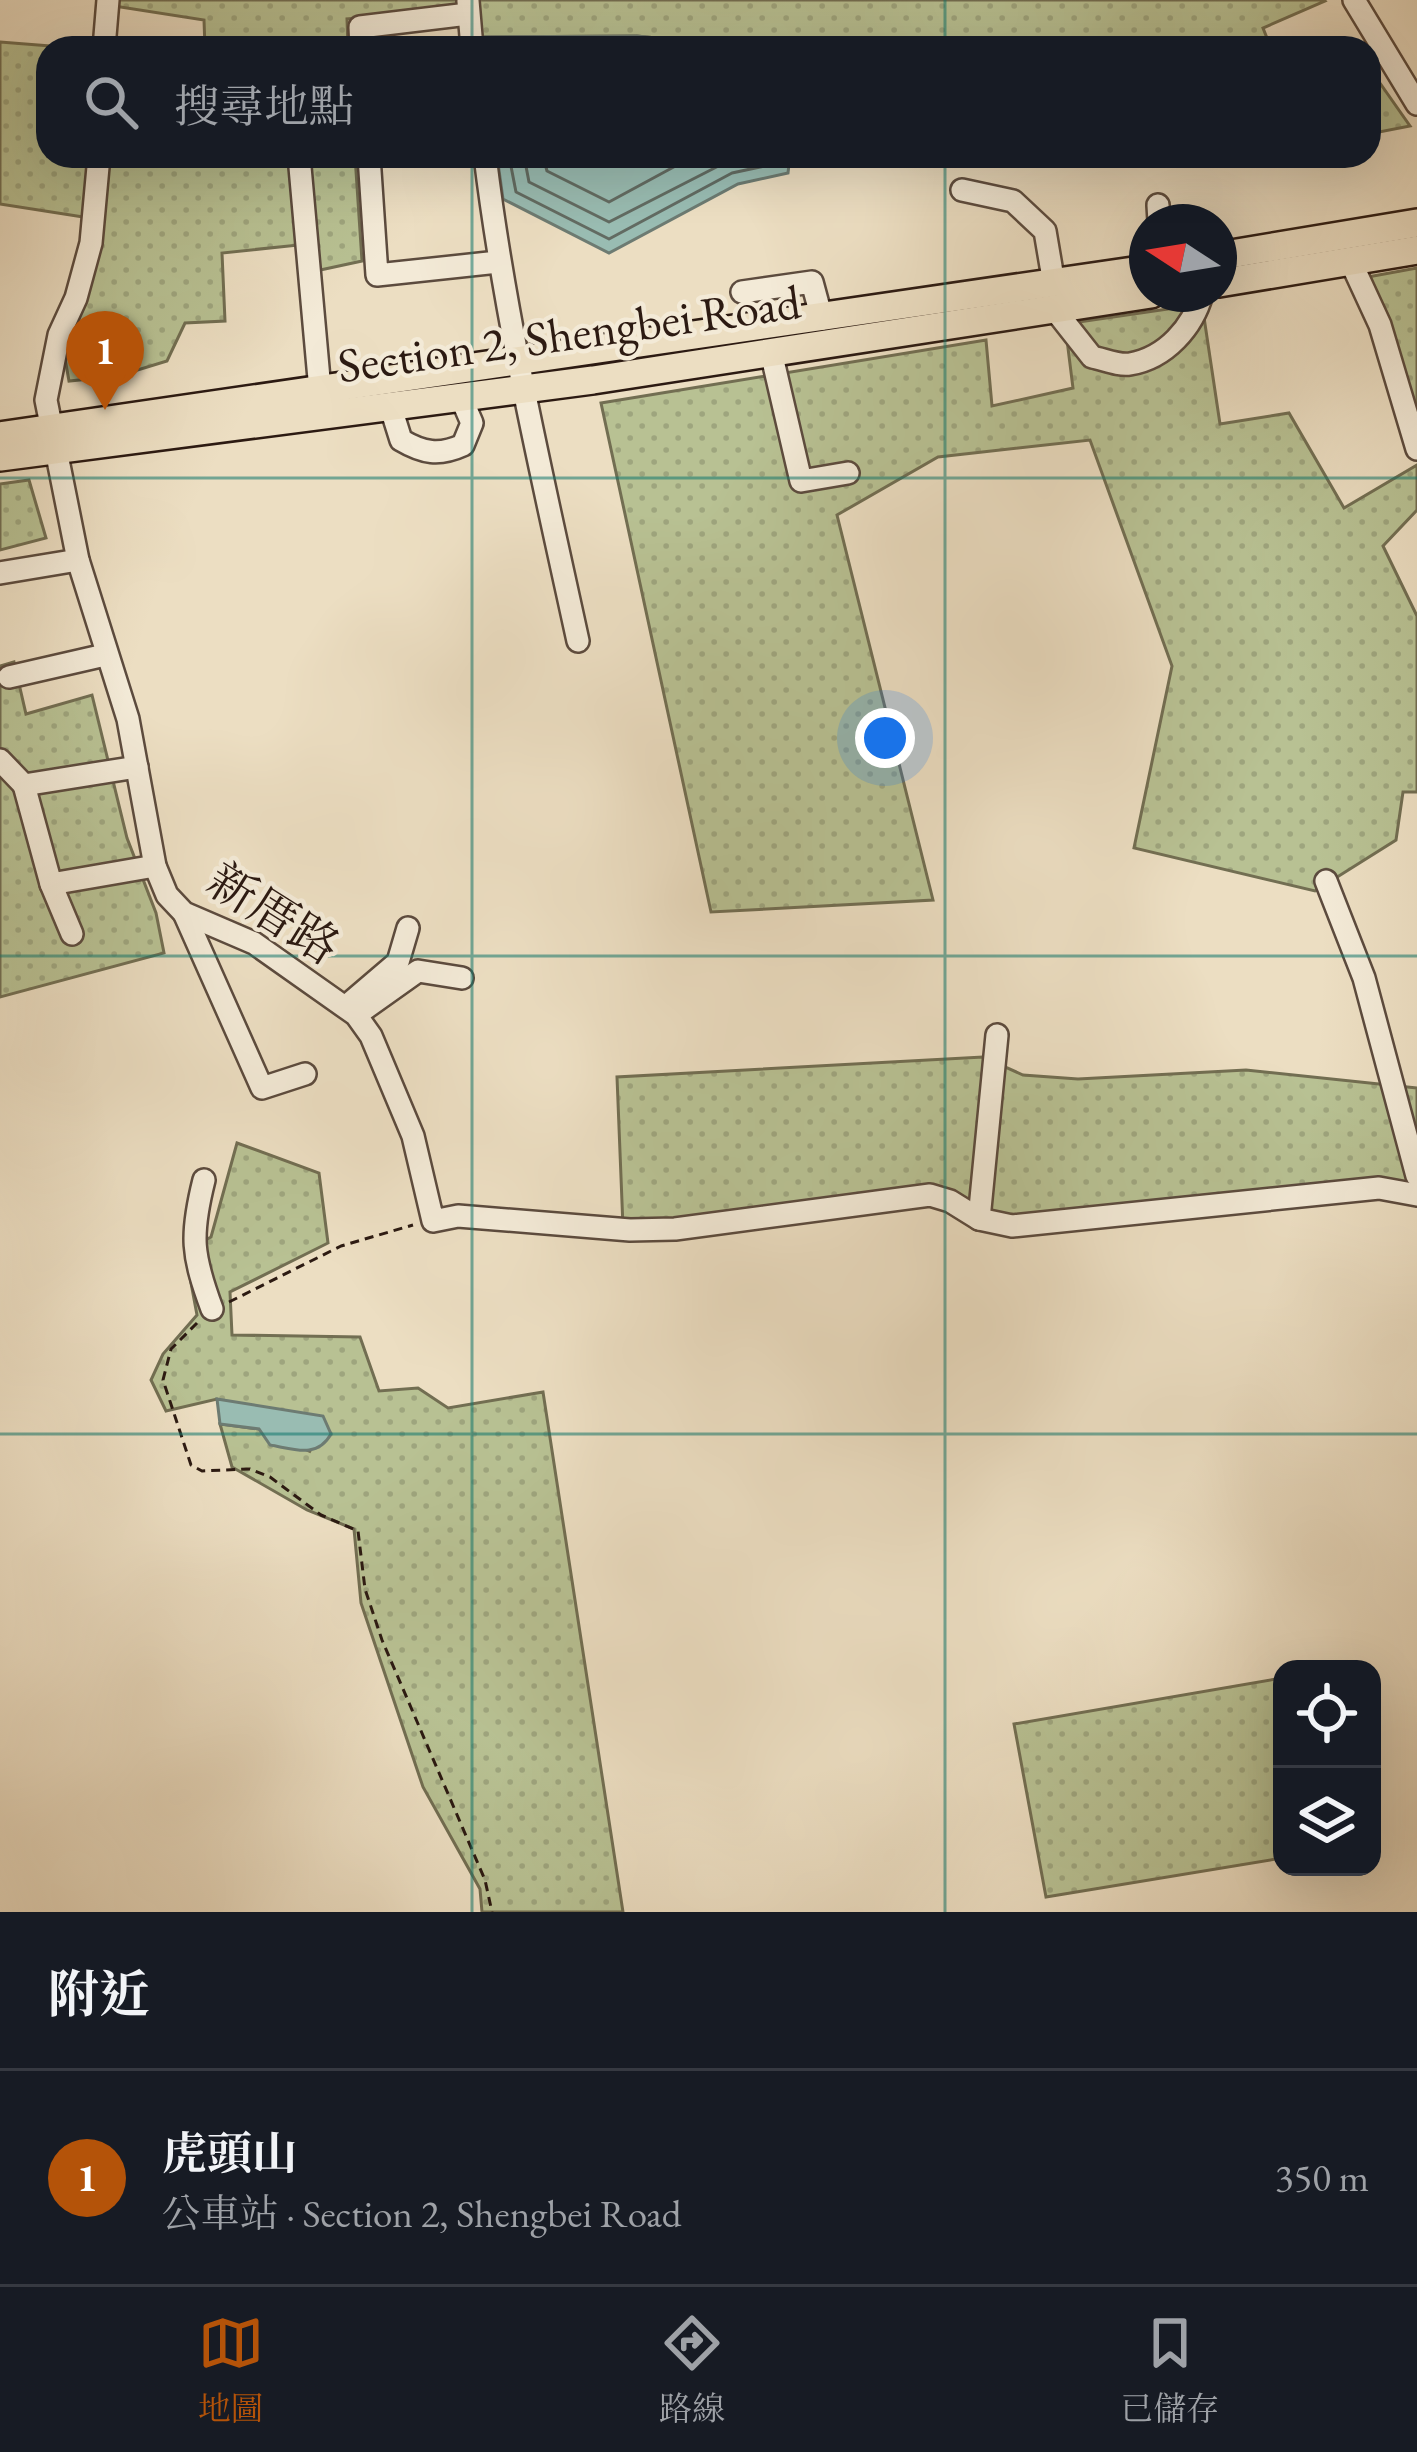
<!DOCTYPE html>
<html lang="zh-TW">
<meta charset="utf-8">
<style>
:root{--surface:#171b24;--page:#20242c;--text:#f1f3f6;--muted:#9ea1a6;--line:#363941;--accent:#b45309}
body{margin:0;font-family:"EB Garamond","Noto Serif TC",serif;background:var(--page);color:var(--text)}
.controls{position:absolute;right:36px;bottom:36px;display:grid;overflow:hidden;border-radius:24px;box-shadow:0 12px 48px #0002}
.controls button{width:108px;height:108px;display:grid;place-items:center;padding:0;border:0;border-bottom:3px solid var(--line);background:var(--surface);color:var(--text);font:60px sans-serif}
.compass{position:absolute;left:1129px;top:204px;width:108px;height:108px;border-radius:50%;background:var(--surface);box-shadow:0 12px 48px #0002;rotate:282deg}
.you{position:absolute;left:885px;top:738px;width:42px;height:42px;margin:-30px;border:9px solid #fff;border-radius:50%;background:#1a73e8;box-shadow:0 0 0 18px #1a73e833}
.badge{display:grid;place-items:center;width:78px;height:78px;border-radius:50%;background:var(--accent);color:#fff;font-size:39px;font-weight:700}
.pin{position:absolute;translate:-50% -99px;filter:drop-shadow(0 3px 6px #0008)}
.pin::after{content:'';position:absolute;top:63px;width:42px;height:36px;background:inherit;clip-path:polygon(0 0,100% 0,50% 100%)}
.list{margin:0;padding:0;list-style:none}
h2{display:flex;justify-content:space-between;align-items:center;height:156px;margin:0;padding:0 48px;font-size:51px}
h2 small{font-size:39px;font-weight:400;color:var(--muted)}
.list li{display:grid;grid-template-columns:78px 1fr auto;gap:36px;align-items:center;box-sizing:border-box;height:216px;padding:0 48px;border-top:3px solid var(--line)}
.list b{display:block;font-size:45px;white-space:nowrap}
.list p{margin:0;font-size:39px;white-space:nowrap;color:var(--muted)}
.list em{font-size:39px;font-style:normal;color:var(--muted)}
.icon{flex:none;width:66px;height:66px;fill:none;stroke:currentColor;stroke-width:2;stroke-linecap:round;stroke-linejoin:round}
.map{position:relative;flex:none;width:1417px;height:1912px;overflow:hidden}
.search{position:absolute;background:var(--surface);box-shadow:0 12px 48px #0002;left:36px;right:36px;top:36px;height:132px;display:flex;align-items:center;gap:30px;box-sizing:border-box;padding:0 42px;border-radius:36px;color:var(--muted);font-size:45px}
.sheet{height:372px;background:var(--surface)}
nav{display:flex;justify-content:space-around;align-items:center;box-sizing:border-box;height:168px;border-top:3px solid var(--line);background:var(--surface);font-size:33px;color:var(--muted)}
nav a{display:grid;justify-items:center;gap:6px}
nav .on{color:var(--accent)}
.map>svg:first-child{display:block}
.grass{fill:url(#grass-dots);stroke:#726e52;stroke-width:3}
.water{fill:#99bcb2;stroke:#6d7b72;stroke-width:3}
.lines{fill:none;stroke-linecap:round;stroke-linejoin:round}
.shore{stroke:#626b62;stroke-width:3}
.minor-casing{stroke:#5c4b3e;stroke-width:26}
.major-casing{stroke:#2c1a12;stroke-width:32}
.path{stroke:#2c1a12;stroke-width:3;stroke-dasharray:9 6;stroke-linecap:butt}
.minor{stroke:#f3ead7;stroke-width:21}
.major{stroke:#ecdec2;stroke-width:27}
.grid{fill:none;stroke:#0f766e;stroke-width:3;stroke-opacity:0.55}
.labels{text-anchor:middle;stroke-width:9;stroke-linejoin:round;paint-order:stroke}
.street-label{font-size:48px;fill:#2c1a12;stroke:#f3ead7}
</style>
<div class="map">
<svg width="1417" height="1912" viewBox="0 0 1417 1912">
<defs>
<pattern id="grass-dots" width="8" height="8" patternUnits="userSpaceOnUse" patternTransform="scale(3)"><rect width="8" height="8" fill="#b8c193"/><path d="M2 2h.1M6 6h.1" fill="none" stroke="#9ea57e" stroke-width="1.8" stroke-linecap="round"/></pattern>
</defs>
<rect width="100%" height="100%" fill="#ecdec2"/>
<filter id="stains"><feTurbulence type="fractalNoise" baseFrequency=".00167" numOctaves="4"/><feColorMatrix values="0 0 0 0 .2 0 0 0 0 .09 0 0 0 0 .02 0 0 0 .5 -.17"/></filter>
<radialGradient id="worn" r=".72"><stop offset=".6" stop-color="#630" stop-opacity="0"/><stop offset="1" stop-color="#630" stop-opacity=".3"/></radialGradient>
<g class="grass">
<polygon points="114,0 1324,0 1325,1 1263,28 1271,48 753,48 637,36 482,37 461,10 347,19 348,48 205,48 204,20 114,6"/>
<polygon points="0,42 76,48 48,48 48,156 355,156 362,261 311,272 298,245 222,253 225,321 185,323 167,361 118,376 69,381 64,353 96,219 0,204"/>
<polygon points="1375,76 1410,126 1369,134 1369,79"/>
<polygon points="1417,268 1417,445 1357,279"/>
<polygon points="1202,304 1220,424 1289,413 1344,508 1417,465 1417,510 1383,546 1417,616 1417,792 1403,792 1396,840 1315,891 1134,848 1172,666 1090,440 938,457 837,515 933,900 711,912 601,403 986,340 992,406 1073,388 1065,324"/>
<polygon points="29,480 46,538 0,550 0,484"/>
<polygon points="14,662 26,714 92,695 127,838 156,913 164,953 0,997 0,666"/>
<polygon points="983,1057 1023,1075 1078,1079 1246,1070 1417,1088 1417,1129 1400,1124 1417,1205 1399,1190 999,1222 940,1197 623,1227 617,1077"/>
<polygon points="237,1143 319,1173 328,1243 230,1292 232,1335 360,1337 379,1391 418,1388 448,1408 543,1392 623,1912 482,1912 480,1889 423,1787 361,1603 354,1529 307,1510 232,1467 220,1424 259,1429 311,1452 217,1399 166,1411 151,1380 163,1354 197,1315 185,1251 211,1237"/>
<polygon points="1282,1678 1282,1858 1046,1897 1014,1724"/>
</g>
<g class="water">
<polygon points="637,36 753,48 483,48 482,37"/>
<polygon points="497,156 790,156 788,173 738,184 609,253 503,199"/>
<path d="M217,1399L323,1416L331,1434C317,1459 294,1449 270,1445L259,1429L220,1424Z"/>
</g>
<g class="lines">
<g class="shore">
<polyline points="509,156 516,192 609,239 732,173 774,164 778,156"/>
<polyline points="524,156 529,182 609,222 738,156"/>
<polyline points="543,156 547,171 609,202 694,156"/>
</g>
<g class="minor-casing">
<g id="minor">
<polyline points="1354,0 1417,104"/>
<polyline points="468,1 472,48"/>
<polyline points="104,48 108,0"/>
<polyline points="361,48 360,27 468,14"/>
<polyline points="99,156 91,243 76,298 59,335 46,400 78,560 128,719 155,866 167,895 184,913 254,943 356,1015 371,1036 413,1136 433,1221 458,1216 630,1230 675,1229 930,1195 950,1201 979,1219 1012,1226 1379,1188 1417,1195"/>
<polyline points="299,156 320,390"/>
<polyline points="369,156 377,275 498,262"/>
<path d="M485,156C505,320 543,480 578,641"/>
<polyline points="962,190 1013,201 1045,231 1054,284"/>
<polyline points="1158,205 1159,222"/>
<polyline points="1350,260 1380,325 1417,449"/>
<polyline points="742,292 812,282 822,319"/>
<path d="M1055,310L1092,357C1103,359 1119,366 1130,364C1166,358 1193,327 1202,294"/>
<polyline points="771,352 801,481 848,473"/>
<path d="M390,405L401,440C423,453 439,456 463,445L472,423L460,395"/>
<polyline points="0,573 78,560"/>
<polyline points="9,677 105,655"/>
<polyline points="0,760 24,785"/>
<polyline points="137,767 24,785 51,884 155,866"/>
<polyline points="1326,881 1364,978 1417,1176"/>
<polyline points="51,884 72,934"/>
<polyline points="184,913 262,1088 305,1074"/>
<polyline points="350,1003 398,962 408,928"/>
<polyline points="356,1015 418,971 462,978"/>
<path d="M204,1180C190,1236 192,1255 212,1309"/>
<polyline points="979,1219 997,1035"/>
</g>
</g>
<g class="major-casing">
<g id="major">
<polyline points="1219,256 1417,223"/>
<polyline points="1219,283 1417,250"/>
<polyline points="0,436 1147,269"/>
<polyline points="0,457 593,380 1151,294"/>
</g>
</g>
<g class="path">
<polyline points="229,1302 341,1246 413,1225"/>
<polyline points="197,1323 171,1349 163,1380 191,1465 202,1471 250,1469 270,1477 321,1515 358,1531 365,1589 382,1640 485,1880 492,1912"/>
</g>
<use href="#minor" class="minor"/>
<use href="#major" class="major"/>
</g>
<path class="grid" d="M472,0V48M945,0V48M472,156V1912M945,156V1912M0,478H1417M0,956H1417M0,1434H1417"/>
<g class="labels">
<g class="street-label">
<text transform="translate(569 333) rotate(-8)" y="17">Section 2, Shengbei Road</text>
<text transform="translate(274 913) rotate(32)" y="17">新厝路</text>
</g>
</g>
<rect width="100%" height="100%" filter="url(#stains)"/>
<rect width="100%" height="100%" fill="url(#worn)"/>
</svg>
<div class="controls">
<button><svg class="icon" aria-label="locate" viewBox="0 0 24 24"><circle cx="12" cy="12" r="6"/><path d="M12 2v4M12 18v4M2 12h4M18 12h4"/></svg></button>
<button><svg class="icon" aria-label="layers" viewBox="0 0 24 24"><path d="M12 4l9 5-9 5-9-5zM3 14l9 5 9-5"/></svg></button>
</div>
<svg class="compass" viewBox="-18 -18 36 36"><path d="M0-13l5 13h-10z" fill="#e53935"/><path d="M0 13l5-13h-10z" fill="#9ea1a6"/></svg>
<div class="you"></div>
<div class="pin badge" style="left:105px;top:410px">1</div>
<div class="search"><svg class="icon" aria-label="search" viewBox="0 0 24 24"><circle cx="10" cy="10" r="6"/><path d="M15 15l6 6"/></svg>搜尋地點</div>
</div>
<section class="sheet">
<h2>附近<small></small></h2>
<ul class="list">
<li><span class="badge">1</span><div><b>虎頭山</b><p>公車站 · Section 2, Shengbei Road</p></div><em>350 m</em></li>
</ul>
</section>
<nav>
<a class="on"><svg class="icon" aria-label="map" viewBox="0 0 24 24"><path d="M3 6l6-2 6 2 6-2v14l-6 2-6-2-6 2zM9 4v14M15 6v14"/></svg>地圖</a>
<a><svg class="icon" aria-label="directions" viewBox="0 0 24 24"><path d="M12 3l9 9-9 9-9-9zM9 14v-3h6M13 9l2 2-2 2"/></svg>路線</a>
<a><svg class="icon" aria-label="saved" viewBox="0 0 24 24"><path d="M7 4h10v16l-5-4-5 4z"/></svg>已儲存</a>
</nav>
